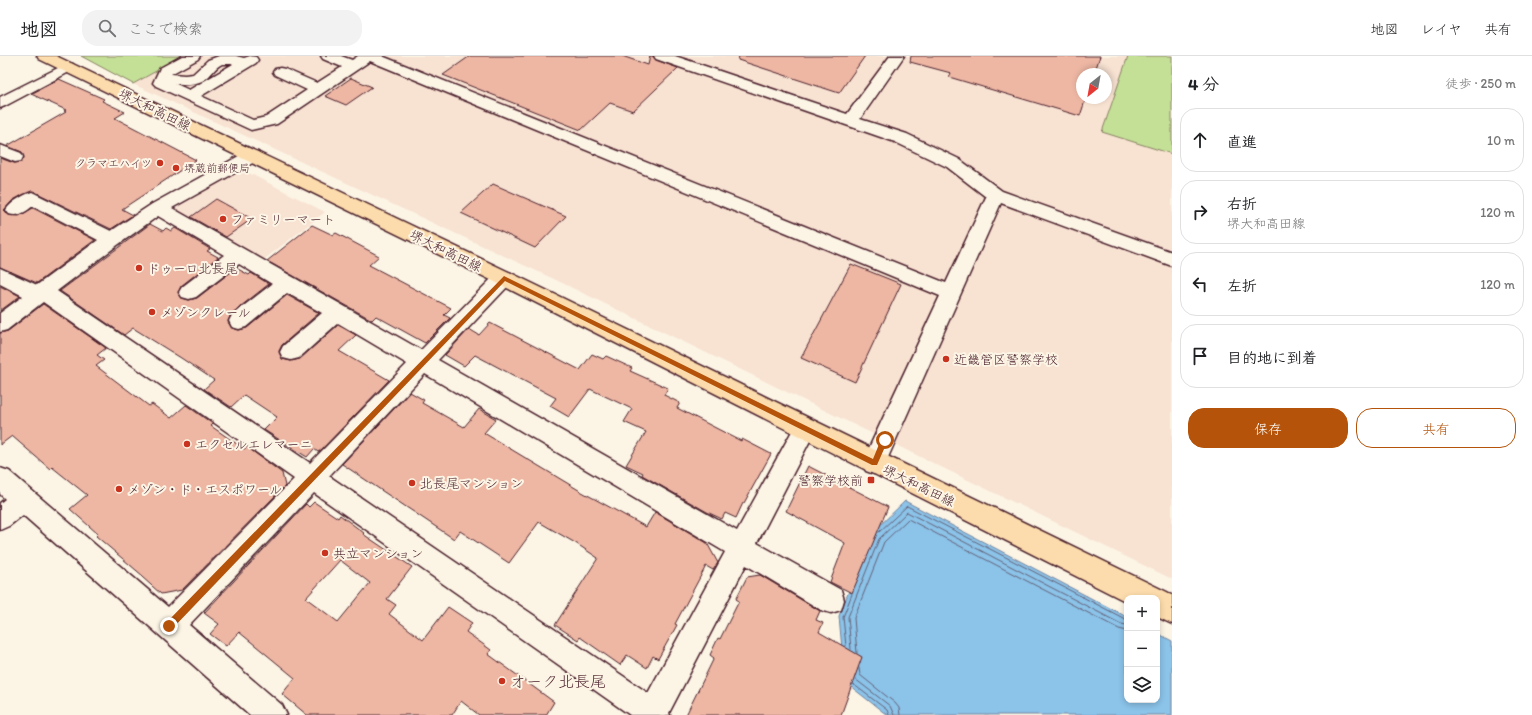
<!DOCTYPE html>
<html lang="ja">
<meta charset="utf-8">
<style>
:root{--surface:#fff;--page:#f2f2f2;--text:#202124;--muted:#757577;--line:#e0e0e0;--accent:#b45309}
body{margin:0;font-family:Itim,"Klee One",sans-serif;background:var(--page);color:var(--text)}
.controls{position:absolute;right:12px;bottom:12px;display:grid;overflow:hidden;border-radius:8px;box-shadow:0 2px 6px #0003}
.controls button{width:36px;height:36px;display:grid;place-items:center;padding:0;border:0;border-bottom:1px solid var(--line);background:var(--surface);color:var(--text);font:20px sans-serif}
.compass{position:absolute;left:1076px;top:12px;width:36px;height:36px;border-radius:50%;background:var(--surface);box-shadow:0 2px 6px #0003;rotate:211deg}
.stop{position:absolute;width:12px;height:12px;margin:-9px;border:3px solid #b45309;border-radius:50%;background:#fff}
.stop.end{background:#b45309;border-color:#fff;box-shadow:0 1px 4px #0008}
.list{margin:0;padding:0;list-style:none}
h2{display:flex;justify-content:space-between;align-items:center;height:52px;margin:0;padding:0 16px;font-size:17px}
h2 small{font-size:13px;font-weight:400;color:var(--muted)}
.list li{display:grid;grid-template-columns:26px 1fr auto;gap:12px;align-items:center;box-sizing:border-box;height:64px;margin:0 8px 8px;padding:0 8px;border:1px solid var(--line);border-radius:16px}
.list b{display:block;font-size:15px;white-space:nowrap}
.list p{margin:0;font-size:13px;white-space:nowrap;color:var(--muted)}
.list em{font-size:13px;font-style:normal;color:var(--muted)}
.actions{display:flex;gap:8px;padding:12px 16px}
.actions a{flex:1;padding:9px 0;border:1px solid var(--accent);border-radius:16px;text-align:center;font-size:14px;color:var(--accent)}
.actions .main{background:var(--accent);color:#fff}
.icon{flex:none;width:22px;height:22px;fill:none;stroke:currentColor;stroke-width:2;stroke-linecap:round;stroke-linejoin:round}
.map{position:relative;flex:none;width:1172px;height:659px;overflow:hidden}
header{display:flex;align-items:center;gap:24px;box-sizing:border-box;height:56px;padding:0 20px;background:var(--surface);border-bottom:1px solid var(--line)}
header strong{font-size:19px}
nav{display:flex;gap:22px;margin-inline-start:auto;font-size:14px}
.search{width:280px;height:36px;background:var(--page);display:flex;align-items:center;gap:10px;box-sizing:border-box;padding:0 14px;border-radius:16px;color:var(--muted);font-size:15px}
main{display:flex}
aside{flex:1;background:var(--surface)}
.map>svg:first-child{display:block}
.built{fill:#f8e2d2;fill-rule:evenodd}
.green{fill:#c4e097;stroke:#878061}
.water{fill:#8bc3e9;stroke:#71819d}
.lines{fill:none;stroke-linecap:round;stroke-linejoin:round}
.shore{stroke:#646177;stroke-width:1}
.building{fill:#eeb7a4;stroke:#4a1f2b;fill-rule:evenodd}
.minor-casing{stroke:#4a1f2b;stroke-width:3}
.major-casing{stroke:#4a1f2b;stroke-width:3}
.minor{fill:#fcf5e5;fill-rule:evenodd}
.major{fill:#fcdcac;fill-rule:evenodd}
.route{fill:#b45309}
.poi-dot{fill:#c8321e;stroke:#fcf5e5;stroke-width:1.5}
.labels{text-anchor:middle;stroke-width:4;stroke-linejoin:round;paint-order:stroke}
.far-poi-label{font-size:11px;fill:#4a1f2b;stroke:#fcf5e5;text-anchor:end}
.street-label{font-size:13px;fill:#4a1f2b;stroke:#fcf5e5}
.poi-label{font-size:13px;fill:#4a1f2b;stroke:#fcf5e5;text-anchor:start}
.near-poi-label{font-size:16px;fill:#4a1f2b;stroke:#fcf5e5;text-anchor:start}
</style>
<header>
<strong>地図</strong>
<div class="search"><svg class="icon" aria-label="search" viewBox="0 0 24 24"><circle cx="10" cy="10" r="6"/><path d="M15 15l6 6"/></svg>ここで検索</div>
<nav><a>地図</a><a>レイヤ</a><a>共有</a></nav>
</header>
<main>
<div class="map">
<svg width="1172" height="659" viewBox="0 0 1172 659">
<rect width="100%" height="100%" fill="#fcf5e5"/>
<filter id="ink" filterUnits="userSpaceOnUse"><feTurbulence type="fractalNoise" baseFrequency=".025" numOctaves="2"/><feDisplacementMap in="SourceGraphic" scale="8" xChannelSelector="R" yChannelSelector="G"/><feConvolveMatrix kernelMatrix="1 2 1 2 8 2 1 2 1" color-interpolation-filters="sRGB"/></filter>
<g filter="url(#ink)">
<g class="built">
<path d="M183,0H1172V523L554,223L133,28ZM1082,18H1106V42H1082Z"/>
<polygon points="245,115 325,156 262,205 176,154 180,147 231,118"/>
</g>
<g class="green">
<polygon points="81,0 183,0 133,28"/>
<polygon points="1128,0 1172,0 1172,98 1102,76"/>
</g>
<polygon class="water" points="905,445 1127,561 1127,644 1157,644 1157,577 1172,585 1172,659 887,659 845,626 839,560 872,477"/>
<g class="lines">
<g class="shore">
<polyline points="879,476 907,450 1127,564"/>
<polyline points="846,590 843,561 852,538"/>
<polyline points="851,593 848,561 879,483 907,456 1121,568 1127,569"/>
<polyline points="857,597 854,562 884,486 908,463 1119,573 1127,575"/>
<polyline points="859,612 860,619 895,647 899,652 900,659"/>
<polyline points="855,623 890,650 894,659"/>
<polyline points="853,628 887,654 889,659"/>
</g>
</g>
<g class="building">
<polygon points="470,0 622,0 648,9 650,0 653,0 656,4 678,12 633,55 610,47 581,74 443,19"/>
<polygon points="739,0 865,0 839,37 738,4"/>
<polygon points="911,0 1100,0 1094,18 1082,18 1082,42 1086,42 1080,60 949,21 951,17 910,6"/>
<polygon points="351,22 372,31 346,49 325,40"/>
<polygon points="59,23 104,43 102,45 125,56 115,62 196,104 122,153 133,159 111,173 33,135 13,144 4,154 9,159 19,160 33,152 95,184 37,227 0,211 0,102 14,107 21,106 24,102 22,96 7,90 66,56 64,55 66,54 31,38"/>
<polygon points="493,128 566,160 535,192 461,157"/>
<polygon points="216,143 252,163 226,181 191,161"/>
<polygon points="150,168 163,175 166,172 171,175 175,172 210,193 207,195 218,201 181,230 178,237 182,242 189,244 197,242 236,212 249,219 251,217 269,228 231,258 228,266 232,272 239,274 247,272 287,239 319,257 282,289 279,295 282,303 291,305 300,303 338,269 356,279 339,295 389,324 321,394 318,396 314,393 307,401 264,374 277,361 244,339 231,351 204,333 214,324 181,302 133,272 124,279 60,235"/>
<polygon points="312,169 333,179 336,177 379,200 369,209 451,252 444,259 450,262 425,287 376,260 372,264 267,205"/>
<polygon points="851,208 901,228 855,326 801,302"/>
<polygon points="0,230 20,240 0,255"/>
<polygon points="43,248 106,292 97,299 104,304 96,310 149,350 152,348 171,362 186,349 213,368 211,370 244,393 247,391 282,417 285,430 182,534 161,538 142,521 143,520 96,480 98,478 70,453 87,439 52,411 50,413 12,380 0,389 0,277 8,275"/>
<polygon points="490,267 580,314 592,298 603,303 606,300 632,312 630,315 668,332 664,339 680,347 677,352 741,385 742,383 771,398 744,447 743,447 736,462 725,457 722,463 707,456 642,419 643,417 626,409 646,376 624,366 632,353 590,333 569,361 550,350 556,342 475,299 464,310 445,299 469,273 479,279"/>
<polygon points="410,336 424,344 422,347 464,371 479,353 496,363 484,377 582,436 646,471 655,456 707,487 718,507 713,514 706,510 675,568 677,569 658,603 653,600 647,612 627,599 620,609 580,581 578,584 555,569 598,502 577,488 539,466 509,507 460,475 454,483 342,408"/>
<polygon points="808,410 888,451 852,537 830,526 845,487 786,455"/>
<path d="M314,446L338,462L340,459L364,477L363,478L412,511L387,543L396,549L389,558L423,584L448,551L472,567L466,576L491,594L488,598L554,646L546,659H479L461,645L452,659H307L282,638L295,622L239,576L226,590L210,578L219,568L204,557L306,448L309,451ZM340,504L370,527L338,566L306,542Z"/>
<polygon points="760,519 820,555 816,564 823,567 819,576 862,601 841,659 686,659 714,602 710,599 718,582 720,583 739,545 736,543 747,521"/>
</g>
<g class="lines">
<g class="minor-casing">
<g id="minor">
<path d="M182,0H200L198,3L171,18L185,19L193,18L208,4L219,0H236L244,2L250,0L256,1L258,4L256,7L201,40L253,64L266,61L307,34L275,19L273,16L275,13L280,12L285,13L317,27L342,11L323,3L321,0H341L352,4L358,0H382L946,227L986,141L947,111L895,86L656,3L654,0H675L847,58L890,0H904L860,63L907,78L959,103L1002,135L1172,196V210L1001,147L882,415L874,418L866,415L862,407L940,240L370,5L277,68L251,74L156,30L153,27L160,12ZM222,8H233L189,34L174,27C184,29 200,29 208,21C213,16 216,11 222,8Z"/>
<polygon points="68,7 73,8 75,11 73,14 5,50 0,52 0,41"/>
<polygon points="0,89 21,97 23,101 21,105 15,106 0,100"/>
<path d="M252,95L258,96L260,100L258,104L172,152L421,294L497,217L504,215L511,217L514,222L511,227L438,304L737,475L797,366L805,363L813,366L816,373L757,487L841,534L844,544L841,554L831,557L821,554L746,509L669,657L670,659H630L314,437L189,569L282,649L287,659H250L23,459L9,470L0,474V447L5,443L0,438V412L9,415L168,551L294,423L43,246L7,274L0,276V257L23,240L0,228V212L37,229L98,184L33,150C25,156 19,161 9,158L6,154C11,146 23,139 32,136L111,175L152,148L246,96ZM158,160L224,199L182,231L179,236L182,241L189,243L196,241L239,208L272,228L232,259L229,265L232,271L239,273L246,271L287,237L322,257L283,290L280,296L283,302L291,304L299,302L338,267L407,308L310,407L57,235L119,188ZM425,318L725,496L648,637L329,420Z"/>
</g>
</g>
<g class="major-casing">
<polygon id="major" points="37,0 56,0 511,217 1167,536 1172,539 1172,568 1157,561 1157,542 1127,542 1127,546 497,227 39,3"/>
</g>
<use href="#minor" class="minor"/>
<use href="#major" class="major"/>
</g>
</g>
<polygon class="route" points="504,220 873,403 882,381 887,381 888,384 877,409 872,409 505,225 172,573 166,573 166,567"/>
<g class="poi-dot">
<circle cx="160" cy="107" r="4"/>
<circle cx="176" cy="112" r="4"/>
<circle cx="223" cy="163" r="4"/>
<circle cx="139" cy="212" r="4"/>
<circle cx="152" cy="256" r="4"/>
<circle cx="946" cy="303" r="4"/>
<circle cx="187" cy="388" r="4"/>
<rect x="867" y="420" width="8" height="8" rx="2"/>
<circle cx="412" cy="427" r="4"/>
<circle cx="119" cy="433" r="4"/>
<circle cx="325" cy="497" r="4"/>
<circle cx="502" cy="625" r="4"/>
</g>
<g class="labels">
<g class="far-poi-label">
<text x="152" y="111">クラマエハイツ</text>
<text x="184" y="116" text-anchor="start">堺蔵前郵便局</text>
</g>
<g class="street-label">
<text transform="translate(155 53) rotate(26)" y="5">堺大和高田線</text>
<text transform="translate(446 194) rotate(26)" y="5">堺大和高田線</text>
<text transform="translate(919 429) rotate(26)" y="5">堺大和高田線</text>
</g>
<g class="poi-label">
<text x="231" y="168">ファミリーマート</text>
<text x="147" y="217">ドゥーロ北長尾</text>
<text x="160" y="261">メゾンクレール</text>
<text x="954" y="308">近畿管区警察学校</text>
<text x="195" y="393">エクセルエレマーニ</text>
<text x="863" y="429" text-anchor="end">警察学校前</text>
<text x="420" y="432">北長尾マンション</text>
<text x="127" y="438">メゾン・ド・エスポワール</text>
<text x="333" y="502">共立マンション</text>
</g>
<g class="near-poi-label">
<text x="510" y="631">オーク北長尾</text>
</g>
</g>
</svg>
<div class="controls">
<button>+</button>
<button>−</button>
<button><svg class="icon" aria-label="layers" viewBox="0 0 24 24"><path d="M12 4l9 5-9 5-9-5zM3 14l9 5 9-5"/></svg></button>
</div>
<svg class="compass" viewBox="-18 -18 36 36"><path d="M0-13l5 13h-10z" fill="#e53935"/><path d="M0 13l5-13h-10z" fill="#757577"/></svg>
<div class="stop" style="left:885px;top:384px"></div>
<div class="stop end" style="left:169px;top:570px"></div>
</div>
<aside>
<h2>4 分<small>徒歩 · 250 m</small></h2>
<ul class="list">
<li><svg class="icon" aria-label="ahead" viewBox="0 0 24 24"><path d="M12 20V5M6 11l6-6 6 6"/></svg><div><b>直進</b></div><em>10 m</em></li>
<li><svg class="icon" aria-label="right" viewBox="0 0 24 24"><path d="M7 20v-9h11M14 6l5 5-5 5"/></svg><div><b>右折</b><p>堺大和高田線</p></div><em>120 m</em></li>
<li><svg class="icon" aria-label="left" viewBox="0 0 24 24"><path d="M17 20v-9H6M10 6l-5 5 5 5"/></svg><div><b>左折</b></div><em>120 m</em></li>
<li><svg class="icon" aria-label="arrive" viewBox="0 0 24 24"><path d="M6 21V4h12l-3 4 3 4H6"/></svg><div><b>目的地に到着</b></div></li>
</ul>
<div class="actions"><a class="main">保存</a><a>共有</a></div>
</aside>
</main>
